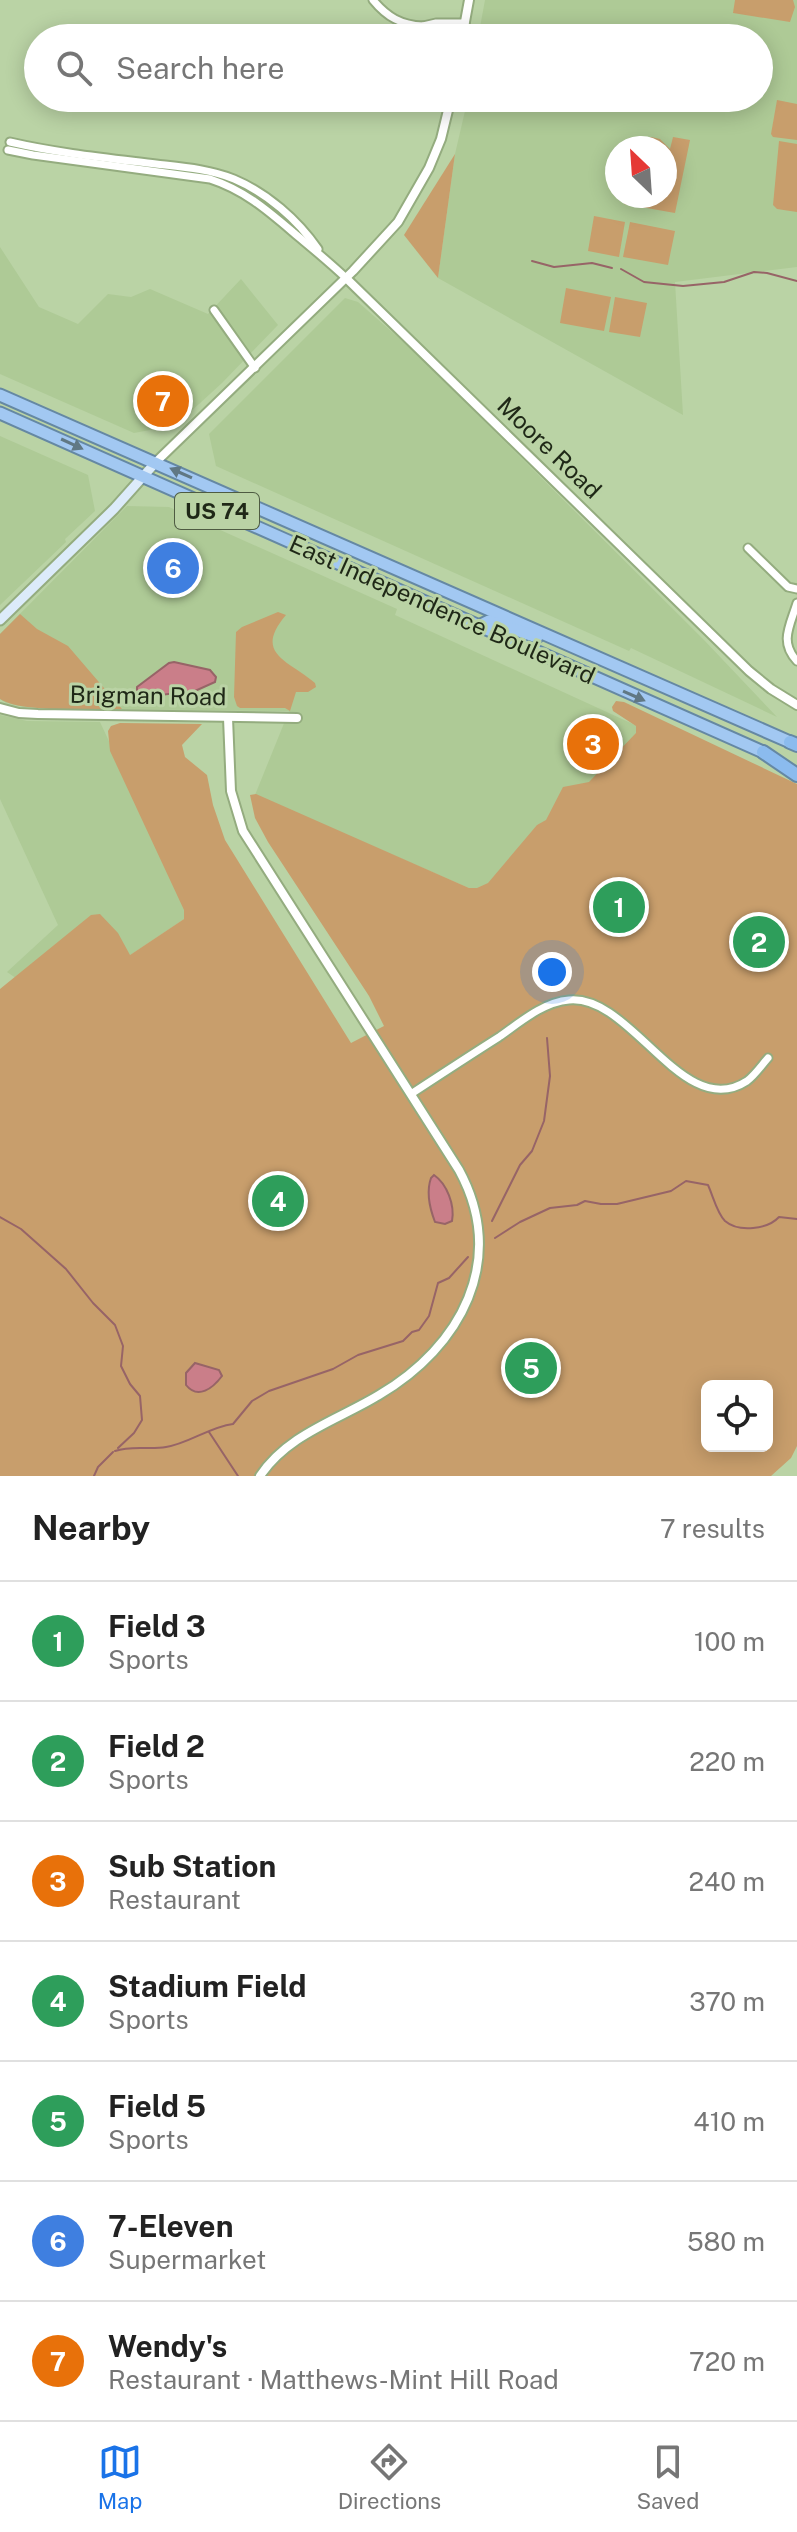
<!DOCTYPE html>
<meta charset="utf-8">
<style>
:root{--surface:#fff;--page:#f2f2f2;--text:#222;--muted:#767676;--line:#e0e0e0;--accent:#1a73e8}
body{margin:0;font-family:"Public Sans",sans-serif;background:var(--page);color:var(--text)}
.controls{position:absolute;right:24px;bottom:24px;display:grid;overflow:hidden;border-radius:12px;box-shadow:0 4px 20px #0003}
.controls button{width:72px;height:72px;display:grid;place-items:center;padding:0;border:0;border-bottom:2px solid var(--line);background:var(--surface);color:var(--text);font:40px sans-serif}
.compass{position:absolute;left:605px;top:136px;width:72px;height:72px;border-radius:50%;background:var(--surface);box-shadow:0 4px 20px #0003;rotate:335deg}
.you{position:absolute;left:552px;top:972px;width:28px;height:28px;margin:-20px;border:6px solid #fff;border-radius:50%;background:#1a73e8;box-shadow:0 0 0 12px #1a73e833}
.badge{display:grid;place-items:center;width:52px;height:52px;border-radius:50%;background:var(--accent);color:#fff;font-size:26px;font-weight:700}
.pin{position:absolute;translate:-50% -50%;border:4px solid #fff;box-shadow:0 2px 8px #0006}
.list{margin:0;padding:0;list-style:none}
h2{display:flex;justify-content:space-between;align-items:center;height:104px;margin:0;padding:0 32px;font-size:34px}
h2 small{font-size:26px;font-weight:400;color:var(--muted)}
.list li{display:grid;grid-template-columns:52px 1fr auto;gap:24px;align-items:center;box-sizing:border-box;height:120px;padding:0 32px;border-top:2px solid var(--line)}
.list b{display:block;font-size:30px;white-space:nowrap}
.list p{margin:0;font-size:26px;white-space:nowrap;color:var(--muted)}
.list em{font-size:26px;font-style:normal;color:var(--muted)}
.icon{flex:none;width:44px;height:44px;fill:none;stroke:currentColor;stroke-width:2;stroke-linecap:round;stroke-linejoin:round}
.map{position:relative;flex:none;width:797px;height:1476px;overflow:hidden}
.search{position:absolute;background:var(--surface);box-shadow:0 4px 20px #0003;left:24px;right:24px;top:24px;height:88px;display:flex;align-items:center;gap:20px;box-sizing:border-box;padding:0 28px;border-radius:44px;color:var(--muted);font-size:30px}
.sheet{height:944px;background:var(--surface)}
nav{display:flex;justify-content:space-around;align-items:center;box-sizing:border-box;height:112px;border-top:2px solid var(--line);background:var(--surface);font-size:22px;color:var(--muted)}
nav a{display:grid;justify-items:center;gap:4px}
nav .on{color:var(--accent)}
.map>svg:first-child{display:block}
.built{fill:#aeca96;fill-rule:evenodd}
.green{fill:#c89e6c;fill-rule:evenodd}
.water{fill:#ca7e89;stroke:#976467;stroke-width:2}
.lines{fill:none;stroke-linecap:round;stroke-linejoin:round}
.stream{stroke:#976467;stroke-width:2}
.minor-casing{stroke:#94ac7f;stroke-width:11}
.tertiary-casing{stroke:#94ac7f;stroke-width:12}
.secondary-casing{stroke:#94ac7f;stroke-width:13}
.trunk-casing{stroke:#6588a3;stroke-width:15}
.motorway-casing{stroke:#6588a3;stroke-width:16}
.minor{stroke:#fff;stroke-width:7}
.tertiary{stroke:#fff;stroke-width:8}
.secondary{stroke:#dcebfa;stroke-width:9}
.trunk{stroke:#a2c8f2;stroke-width:11}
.motorway{stroke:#8bbbee;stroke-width:12}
.oneway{fill:#607884}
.labels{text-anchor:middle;stroke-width:6;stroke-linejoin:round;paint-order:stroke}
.shield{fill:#bad3a5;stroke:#4e5b42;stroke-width:2}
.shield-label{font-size:22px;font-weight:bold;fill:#1f2817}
.street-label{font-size:24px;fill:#1f2817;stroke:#bad3a5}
</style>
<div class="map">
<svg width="797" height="1476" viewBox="0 0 797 1476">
<rect width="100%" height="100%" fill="#bad3a5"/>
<g class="built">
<path d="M485,0H797V267L675,282L683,415L438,278L455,154L468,98H759V38H478ZM617,148H665V196H617Z"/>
<polygon points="0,247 39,307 78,324 108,294 131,297 150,289 208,314 241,279 278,325 222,383 176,425 134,433 0,374"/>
<polygon points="345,298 358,302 417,354 704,640 777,717 631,648 629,651 216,466 209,434"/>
<polygon points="0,436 88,475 95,511 65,539 66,542 0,605"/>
<polygon points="127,506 169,507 397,609 395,615 646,730 485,895 255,795 289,711 101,709 23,707 6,703 0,699 0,634"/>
<polygon points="0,715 27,721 100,722 190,915 55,1005 7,972 58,925 0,799"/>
</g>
<g class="green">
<polygon points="735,0 793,0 795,7 790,22 733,13"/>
<polygon points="777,100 797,104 797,140 773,137 771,134"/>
<polygon points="651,137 660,139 670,149 673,137 690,140 675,213 624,204 625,196 665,196 665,148 644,148 644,142"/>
<polygon points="779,141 797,144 797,212 777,209 773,205"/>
<polygon points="455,154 438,278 404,235"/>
<polygon points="594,216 625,222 619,257 588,251"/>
<polygon points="630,222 675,231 668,265 623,257"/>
<polygon points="566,288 611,297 604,331 560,323"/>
<polygon points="615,297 647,303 640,337 609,332"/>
<path d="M278,612L286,615C253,654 288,660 315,683L316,687L308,692H296L290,711L285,708H240L237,706L234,697L236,632L242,627Z"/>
<path d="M20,614L37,629L68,646L122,709C94,709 21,713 0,699V634Z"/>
<path d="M616,701L624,702L797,784V1446L791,1458L771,1476H0V989L91,915L100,914L118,933L130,955L184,919V910L110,751L108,731L111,726L120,723L202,724L182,745L185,757L207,775L213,805L225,840L351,1043L384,1026L369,996L268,842L255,818L250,795L256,794L469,888H477L488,883L537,825L546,820L563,787L589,782L636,733V726L613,711L612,707ZM707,1386H767V1446H707Z"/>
</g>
<g class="water">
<polygon points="174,662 210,670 216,677 215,682 195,691 142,697 137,694 137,687 169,663"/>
<path d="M434,1175C447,1184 455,1205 452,1221L445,1224L435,1222C430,1209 426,1192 431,1178Z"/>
<path d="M195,1363L219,1370L222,1376C213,1388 198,1400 186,1385V1373Z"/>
</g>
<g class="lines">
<g class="stream">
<polyline points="532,261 554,267 592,263 612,268"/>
<polyline points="621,269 644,282 683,286 724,282 754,272 767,273 797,281"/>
<polyline points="0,1217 21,1229 66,1269 93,1303 115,1325 123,1346 121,1366 130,1384 140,1396 142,1420 134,1433 118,1448"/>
<polyline points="492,1221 520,1165 532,1151 544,1121 550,1076 547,1038"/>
<path d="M495,1238L520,1222L550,1208L577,1205L585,1201L601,1204H617L671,1191L686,1181L708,1185C713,1196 717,1213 725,1221C739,1233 768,1229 779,1217L797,1219"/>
<polyline points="209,1432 238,1476"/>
<path d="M115,1451C132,1445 149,1450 166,1447C188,1444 209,1427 233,1424L252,1401L269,1391L333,1369L358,1355L403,1341L412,1332L419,1330L429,1316L438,1283L449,1278L468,1257"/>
<polyline points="94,1476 98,1467 113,1452"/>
</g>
<g class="minor-casing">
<g id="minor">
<path d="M373,0C387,17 401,25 423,26"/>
<polyline points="462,36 423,26 436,23 465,23"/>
<path d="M10,142C58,153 107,158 156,164C182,167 209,169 234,179C267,193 297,219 318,249"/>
<path d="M8,150L33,155L210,179C244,190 267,210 294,233C312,248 329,262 346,278"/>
<polyline points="214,310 255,368"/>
<polyline points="748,548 788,587 797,589"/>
<path d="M797,603C790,626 779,642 797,661"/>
<path d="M411,1094C440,1075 469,1056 499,1037C519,1023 543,1002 569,1000C632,994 683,1123 747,1081C755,1075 761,1066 768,1058"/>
</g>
</g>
<g class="tertiary-casing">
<g id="tertiary">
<polyline points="462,38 469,0"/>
<polyline points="346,278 749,671 771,689 797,705"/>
<polyline points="156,462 353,271 398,222 429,168 441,139 451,98"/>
<polyline points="0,708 19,713 38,714 297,718"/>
<path d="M228,718L231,791L243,831L459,1170C508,1260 461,1347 379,1395C338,1420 288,1434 260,1476"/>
</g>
</g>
<g class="secondary-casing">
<polyline id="secondary" points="0,620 114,509 156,462"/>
</g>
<g class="trunk-casing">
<g id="trunk">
<polyline points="0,395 790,742"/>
<polyline points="0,413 763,752"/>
<polyline points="477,627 489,621 537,637"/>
</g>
</g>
<g class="motorway-casing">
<g id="motorway">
<polyline points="790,742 797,745"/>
<polyline points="763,752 797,775"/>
</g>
</g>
<use href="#minor" class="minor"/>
<use href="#tertiary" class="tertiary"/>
<use href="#secondary" class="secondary"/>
<use href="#trunk" class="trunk"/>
<use href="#motorway" class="motorway"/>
</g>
<defs><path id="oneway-solid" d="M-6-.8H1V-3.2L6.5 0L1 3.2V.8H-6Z" transform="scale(2)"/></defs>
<g class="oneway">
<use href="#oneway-solid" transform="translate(72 444) rotate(25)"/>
<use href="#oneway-solid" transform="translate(181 473) rotate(-156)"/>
<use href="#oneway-solid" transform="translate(634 696) rotate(24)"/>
</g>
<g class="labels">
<rect class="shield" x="175" y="493" width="84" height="36" rx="6"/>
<g class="shield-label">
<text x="217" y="519">US 74</text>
</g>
<g class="street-label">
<text transform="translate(549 448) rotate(44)" y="8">Moore Road</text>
<text transform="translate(442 610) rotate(24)" y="8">East Independence Boulevard</text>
<text transform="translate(148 696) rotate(1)" y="8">Brigman Road</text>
</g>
</g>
</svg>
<div class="controls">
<button><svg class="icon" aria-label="locate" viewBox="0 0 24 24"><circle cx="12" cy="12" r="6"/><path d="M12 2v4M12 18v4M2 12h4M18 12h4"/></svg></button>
</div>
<svg class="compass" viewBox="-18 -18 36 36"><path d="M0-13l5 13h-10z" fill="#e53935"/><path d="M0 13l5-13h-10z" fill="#767676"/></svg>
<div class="you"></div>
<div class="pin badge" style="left:619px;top:907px;background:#2e9e5b">1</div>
<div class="pin badge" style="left:759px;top:942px;background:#2e9e5b">2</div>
<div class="pin badge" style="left:593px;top:744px;background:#e8710a">3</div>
<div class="pin badge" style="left:278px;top:1201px;background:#2e9e5b">4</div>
<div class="pin badge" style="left:531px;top:1368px;background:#2e9e5b">5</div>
<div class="pin badge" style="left:173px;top:568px;background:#3f7fe0">6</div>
<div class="pin badge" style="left:163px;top:401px;background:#e8710a">7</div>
<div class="search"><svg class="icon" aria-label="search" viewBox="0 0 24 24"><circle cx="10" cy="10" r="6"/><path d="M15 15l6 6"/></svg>Search here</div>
</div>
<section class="sheet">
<h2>Nearby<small>7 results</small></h2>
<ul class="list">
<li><span class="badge" style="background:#2e9e5b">1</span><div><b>Field 3</b><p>Sports</p></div><em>100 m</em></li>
<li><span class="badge" style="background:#2e9e5b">2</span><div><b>Field 2</b><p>Sports</p></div><em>220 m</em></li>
<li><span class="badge" style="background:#e8710a">3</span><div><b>Sub Station</b><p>Restaurant</p></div><em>240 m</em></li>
<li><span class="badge" style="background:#2e9e5b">4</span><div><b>Stadium Field</b><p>Sports</p></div><em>370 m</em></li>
<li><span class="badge" style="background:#2e9e5b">5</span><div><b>Field 5</b><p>Sports</p></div><em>410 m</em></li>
<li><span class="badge" style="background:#3f7fe0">6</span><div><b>7-Eleven</b><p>Supermarket</p></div><em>580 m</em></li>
<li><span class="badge" style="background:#e8710a">7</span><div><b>Wendy's</b><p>Restaurant · Matthews-Mint Hill Road</p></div><em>720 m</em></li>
</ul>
</section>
<nav>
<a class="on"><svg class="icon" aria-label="map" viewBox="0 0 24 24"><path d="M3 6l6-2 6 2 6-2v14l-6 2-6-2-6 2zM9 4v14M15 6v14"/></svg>Map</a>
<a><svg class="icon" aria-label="directions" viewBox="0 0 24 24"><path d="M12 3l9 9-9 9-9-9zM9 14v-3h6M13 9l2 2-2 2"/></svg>Directions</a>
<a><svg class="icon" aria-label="saved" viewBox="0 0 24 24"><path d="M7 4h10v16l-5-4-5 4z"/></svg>Saved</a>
</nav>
